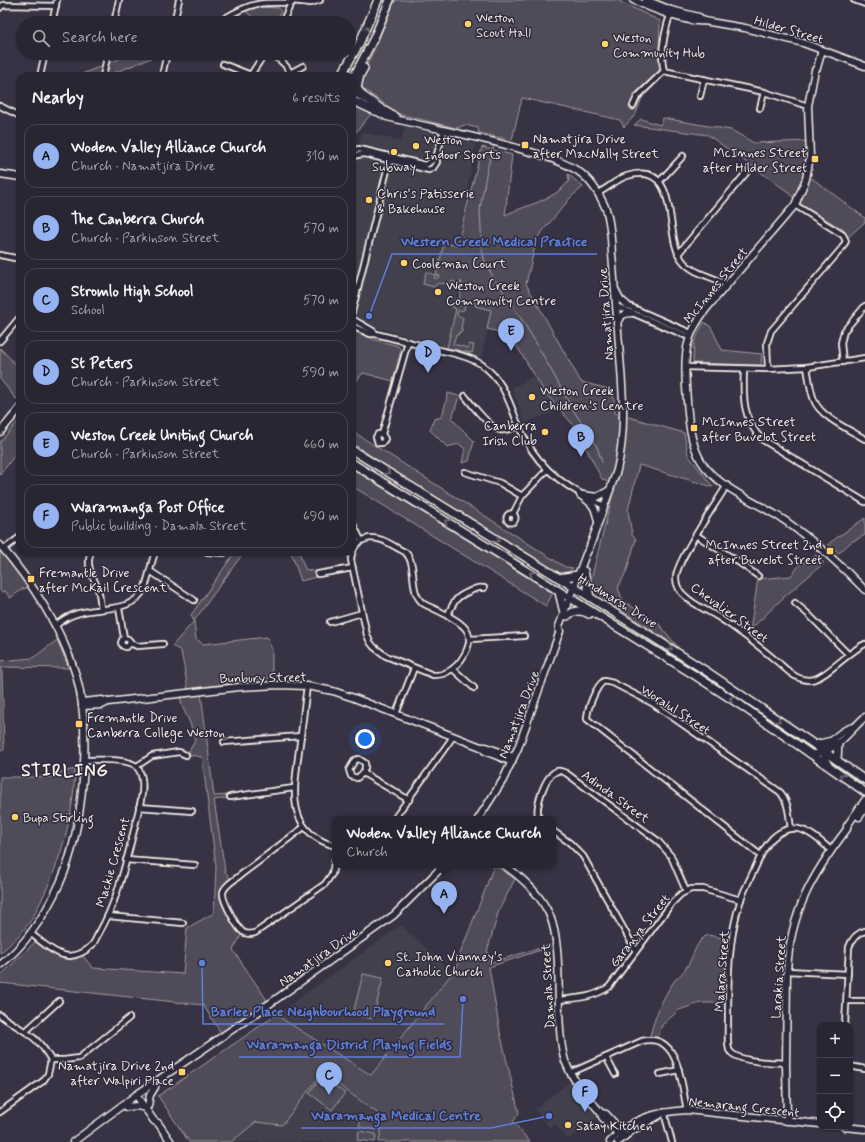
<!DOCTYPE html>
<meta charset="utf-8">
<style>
:root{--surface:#292633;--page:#35323f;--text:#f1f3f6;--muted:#a5a5ac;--line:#45434e;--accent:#95b2f1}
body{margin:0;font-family:Mynerve,sans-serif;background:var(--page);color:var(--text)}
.controls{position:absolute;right:12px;bottom:12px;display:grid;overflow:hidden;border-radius:8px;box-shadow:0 1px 3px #0004}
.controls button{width:36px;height:36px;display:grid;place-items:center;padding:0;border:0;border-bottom:1px solid var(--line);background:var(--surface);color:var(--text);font:20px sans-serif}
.you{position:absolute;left:365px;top:739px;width:14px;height:14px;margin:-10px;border:3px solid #fff;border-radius:50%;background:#1a73e8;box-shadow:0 0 0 6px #1a73e833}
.badge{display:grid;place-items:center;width:26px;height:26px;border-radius:50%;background:var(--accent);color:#111;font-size:13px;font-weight:700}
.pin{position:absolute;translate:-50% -33px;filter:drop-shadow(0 1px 2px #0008)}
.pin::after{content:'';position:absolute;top:21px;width:14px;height:12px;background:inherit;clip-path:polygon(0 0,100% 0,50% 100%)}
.popup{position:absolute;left:332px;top:816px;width:224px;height:52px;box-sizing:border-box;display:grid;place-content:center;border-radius:8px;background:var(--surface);filter:drop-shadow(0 1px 3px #0005);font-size:13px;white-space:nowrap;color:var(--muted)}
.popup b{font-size:15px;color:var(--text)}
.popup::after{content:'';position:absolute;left:50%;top:100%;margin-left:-8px;border:8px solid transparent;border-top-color:var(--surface)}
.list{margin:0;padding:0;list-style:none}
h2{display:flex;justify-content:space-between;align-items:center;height:52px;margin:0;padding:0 16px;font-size:17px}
h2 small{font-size:13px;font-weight:400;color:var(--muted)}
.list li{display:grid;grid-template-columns:26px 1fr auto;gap:12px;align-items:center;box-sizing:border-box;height:64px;margin:0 8px 8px;padding:0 8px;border:1px solid var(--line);border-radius:12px}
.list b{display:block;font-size:15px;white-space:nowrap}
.list p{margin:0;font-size:13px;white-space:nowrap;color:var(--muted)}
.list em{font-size:13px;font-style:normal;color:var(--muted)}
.icon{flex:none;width:22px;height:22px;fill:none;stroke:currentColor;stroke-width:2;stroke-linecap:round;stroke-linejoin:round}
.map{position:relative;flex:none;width:865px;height:1142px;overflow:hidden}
.search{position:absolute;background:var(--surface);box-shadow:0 1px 3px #0004;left:16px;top:16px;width:340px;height:44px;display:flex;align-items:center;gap:10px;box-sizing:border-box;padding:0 14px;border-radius:22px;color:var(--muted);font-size:15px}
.panel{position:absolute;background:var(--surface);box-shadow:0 1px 3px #0004;left:16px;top:72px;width:340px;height:484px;border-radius:12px}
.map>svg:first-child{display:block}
.built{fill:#433f4e}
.green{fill:#504b59;stroke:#a29ea0}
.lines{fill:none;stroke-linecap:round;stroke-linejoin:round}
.stream{stroke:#a6a2a4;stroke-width:1}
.street-casing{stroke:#f4f1e8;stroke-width:8}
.secondary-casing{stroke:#f4f1e8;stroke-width:9}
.primary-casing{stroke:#f4f1e8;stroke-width:10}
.street{stroke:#2f2a3d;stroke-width:4.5}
.secondary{stroke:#2f2a3d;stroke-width:6}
.primary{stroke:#2f2a3d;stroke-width:7}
.oneway{stroke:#747079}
.poi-dot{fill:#ffd166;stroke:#2f2a3d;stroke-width:1.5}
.labels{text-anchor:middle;stroke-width:3;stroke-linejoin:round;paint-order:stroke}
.poi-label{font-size:13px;fill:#f4f1e8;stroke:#2f2a3d;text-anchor:start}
.street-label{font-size:13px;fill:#f4f1e8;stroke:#2f2a3d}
.district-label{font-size:17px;font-weight:bold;letter-spacing:1px;fill:#f4f1e8;stroke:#2f2a3d}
.leader{fill:none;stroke:#5e7fdd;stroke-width:1.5}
.callout-dot{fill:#5e7fdd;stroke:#2f2a3d;stroke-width:1.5}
.callout-label{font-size:14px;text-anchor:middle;font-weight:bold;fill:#5e7fdd;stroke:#2f2a3d;stroke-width:3;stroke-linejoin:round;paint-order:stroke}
</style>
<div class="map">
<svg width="865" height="1142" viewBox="0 0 865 1142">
<rect width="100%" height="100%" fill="#373244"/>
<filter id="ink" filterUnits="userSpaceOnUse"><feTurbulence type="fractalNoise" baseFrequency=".025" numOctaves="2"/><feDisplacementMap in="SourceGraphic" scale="8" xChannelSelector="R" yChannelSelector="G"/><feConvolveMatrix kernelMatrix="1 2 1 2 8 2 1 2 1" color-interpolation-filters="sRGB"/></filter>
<g filter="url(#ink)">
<g class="built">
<polygon points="405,126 476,144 468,185 469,188 448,279 460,282 456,298 493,307 481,358 378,328 352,317 352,159 359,147 362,132 401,141"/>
<polygon points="534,376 546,394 559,410 525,423 512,388"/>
<polygon points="401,925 452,972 371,1074 276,1015"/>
<polygon points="321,1073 384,1117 379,1142 231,1142"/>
<polygon points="569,1082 597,1117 568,1140 555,1124 550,1128 535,1109"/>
</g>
<g class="green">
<polygon points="395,0 619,0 619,1 660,21 659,55 661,70 647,84 636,114 624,127 620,120 522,98 512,140 479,133 478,128 465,125 456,128 399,114 359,86 362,75 374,50"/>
<polygon points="258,7 279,8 281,12 275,23 260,23 245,11"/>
<polygon points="134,53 164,53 106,76 77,76"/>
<polygon points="352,106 359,106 371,114 352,137"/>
<polygon points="663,118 731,130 754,143 807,141 807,157 805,173 865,218 865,222 847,238 844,230 798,203 787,191 708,135 634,125 641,119 660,125"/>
<path d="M482,147L512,155L505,215C526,205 555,200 569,181L568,174L583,187L572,196L537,238L526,284L581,382L613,390L615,413L684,433L688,455L713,487L639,465L628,510L632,535L636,539L627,570L618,588L623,601L658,623L678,647L604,599L590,583L615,486L602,479L575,427L546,394L513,340L505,337L503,333L487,329L491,310L475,306L476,303L459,300L462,282H460V284L451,281L450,285L443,283L442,284L438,283L434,287L423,284L426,272L435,275L434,278H438L440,276L436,275L444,244L457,245Z"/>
<polygon points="455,299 465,302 464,310 458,311 457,315 463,318 461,329 462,330 462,332 459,332 458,335 456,335 453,344 468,348 469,344 474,345 472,353 447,348 456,309 452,307"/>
<polygon points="704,322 711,327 722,350 762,354 761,365 693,363 694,342"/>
<polygon points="352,330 371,338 372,339 398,346 401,350 393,381 363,373 352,386"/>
<polygon points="0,348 20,369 20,395 16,399 0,379"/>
<polygon points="448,393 459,396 452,419 474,441 469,461 462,463 465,449 459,444 447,447 430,430 434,419 442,417"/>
<polygon points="20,419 20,448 0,475 0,442"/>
<polygon points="352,431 565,567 573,568 568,573 559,573 389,468 352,443"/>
<polygon points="352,469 553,593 546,606 352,486"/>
<polygon points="865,518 865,535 851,542 839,553 828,544"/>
<polygon points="0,548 29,585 25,589 24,588 10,598 5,591 1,592 0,590"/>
<polygon points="235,552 244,552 194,621 196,639 203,644 267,637 272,650 272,675 269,678 188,689 181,651 172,646 194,621 191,615"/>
<polygon points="291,552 299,552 305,569 315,572 316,577 301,581"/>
<polygon points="816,555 824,563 784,597 750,630 758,579 791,576 801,563 808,562"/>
<polygon points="57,640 69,668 2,667 4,750 0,750 0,661 33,658"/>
<path d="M201,693L214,796L228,795L229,798L214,800L225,871L230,879C225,883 221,888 221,895C221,904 235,928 242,934L233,950L267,1000L221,1033L203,1005L0,983V976L36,941L60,954H81L93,968L183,974L187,928L214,913L216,866L202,757L190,755L189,751L195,741L190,723L182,706L180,695Z"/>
<path d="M75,769C74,815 61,860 41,901C38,907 35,914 31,920C23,932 11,944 0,953V777H56L57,773Z"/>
<path d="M494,865L515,879L499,910L487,952L489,953V963L554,944L553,946L489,967L500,1032L519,1113L513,1122L530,1142H379L383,1117L322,1073L282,1125L256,1122L231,1142H189L158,1096L276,1015L371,1075L457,967L458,959C470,927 483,897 494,865Z"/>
<path d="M708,935L732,940L728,1003H700L679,1010L662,1025L657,1041L649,1040C654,1018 662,998 675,980C679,976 683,973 686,968C693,959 696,939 708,935Z"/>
<polygon points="363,974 383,978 373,1019 353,1014"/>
<polygon points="321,1077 345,1093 332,1110 309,1093"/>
<polygon points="361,1118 379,1121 377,1130 359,1127"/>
<polygon points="359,1131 376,1134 375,1142 357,1140"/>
</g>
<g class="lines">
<polyline class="stream" points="494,145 487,169 480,209 482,250 485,262 496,282 509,299 535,341 572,408 597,447 602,462"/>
<g class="street-casing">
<g id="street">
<polyline points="854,0 865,4"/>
<polyline points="292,1 311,3 320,0"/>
<polyline points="0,8 3,5 56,6"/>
<path d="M671,12C665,30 659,53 664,71L764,92L808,106"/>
<path d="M225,18C252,2 261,2 292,3"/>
<polyline points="52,23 57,0"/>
<polyline points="114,23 119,0"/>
<polyline points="174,23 179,0"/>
<polyline points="282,23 292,1"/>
<path d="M269,53C278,59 288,64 291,76"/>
<polyline points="223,64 251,75"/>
<polyline points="290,73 303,66"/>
<polyline points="40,76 45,53"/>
<polyline points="103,76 108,53"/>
<polyline points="162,76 167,53"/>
<polyline points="250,76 265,53"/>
<polyline points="700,96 704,79"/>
<polyline points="0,106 20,116"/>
<polyline points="633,106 637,97 664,71"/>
<polyline points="760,108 764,92"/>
<path d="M352,152L358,149L364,150L425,165C430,164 431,159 436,158"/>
<polyline points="352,158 357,155 365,154 429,170 433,168 437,162 436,158 444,130"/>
<polyline points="659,182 683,156"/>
<path d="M598,193C608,188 617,179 627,176C682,159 663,236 682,260C692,274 713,276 727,285"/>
<polyline points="678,254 747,172"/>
<polyline points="0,255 20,259"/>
<polyline points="624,304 691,333"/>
<polyline points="616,306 689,337"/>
<polyline points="352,312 387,170 392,157"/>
<polyline points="352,319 373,331 376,334"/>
<path d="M352,326L370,334H376C396,339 415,344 435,349C450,353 467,355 481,364C509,384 510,411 525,439C543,473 571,490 604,506"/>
<polyline points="0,341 20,317"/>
<polyline points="843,362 841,343 844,331 865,306"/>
<polyline points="685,367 768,369 807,367 865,358"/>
<path d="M807,367C809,378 810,390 814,400C820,417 850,430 865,439"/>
<path d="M744,369C743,395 742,421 763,440L865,502"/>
<polyline points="768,369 767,343 771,331 842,248 846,241 843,235 795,205"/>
<path d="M465,396C471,404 491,429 500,430C506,431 513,428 518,426"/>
<polyline points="382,434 378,434 376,437 378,443 382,443 385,439 382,434 408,342"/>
<polyline points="465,472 500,483 522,496"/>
<path d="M727,485C717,502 675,563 676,578C676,585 680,592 685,596C695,606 709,611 721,619C741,632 760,647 779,663C788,671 796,680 810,680C825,679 849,651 865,644"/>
<circle cx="511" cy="518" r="4.5"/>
<polyline points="513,514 522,496 547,470"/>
<polyline points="352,522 361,540"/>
<polyline points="696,535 734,559 758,576"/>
<path d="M370,538C380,538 385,541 394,546C397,548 401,550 405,552C419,565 407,592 424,604C436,610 457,618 465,628C477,642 460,667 445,673C441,675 437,675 433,675L386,656L374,647L370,642L367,635L351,560C352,547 358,540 370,538Z"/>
<polyline points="4,549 20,537"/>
<path d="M91,552C85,566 93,576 98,589C100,596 100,602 101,609"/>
<polyline points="207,552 224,553"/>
<polyline points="150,571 194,600"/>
<polyline points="318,574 353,568"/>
<polyline points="795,603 808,614 848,654"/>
<polyline points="119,608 124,638 122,640 121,643 123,646 126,647 129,645 130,641 128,639 124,638"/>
<path d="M447,616C454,603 454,598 468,592C474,589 477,587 484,588"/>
<polyline points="330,622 362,613"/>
<path d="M55,626C62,620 71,615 79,613C102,606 133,614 145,587C149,576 151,564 155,552"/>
<polyline points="470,639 524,636"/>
<polyline points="130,643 137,646 163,644"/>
<polyline points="453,669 474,688"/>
<path d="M307,686C304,708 302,729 299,750C294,791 285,831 335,846"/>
<polyline points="396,714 414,668"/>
<polyline points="224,742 301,736"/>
<polyline points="137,766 152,756 179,752 186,755"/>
<polyline points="363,773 365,768 365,763 359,759 355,760 349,770 351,776 357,778 363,773 409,800"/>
<polyline points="230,797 294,788"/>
<polyline points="139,807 192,811"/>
<polyline points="394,819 450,741 453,736"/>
<path d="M539,819C534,808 545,775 557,771C560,770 563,772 566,773L658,841L671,856L686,891"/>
<path d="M304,827L230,883C227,886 223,889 223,893C222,900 237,928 243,932C247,935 251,934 255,933L325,884L332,874L335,859"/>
<polyline points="553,831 570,843 583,856 636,951"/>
<path d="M760,855L587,719C587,709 596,686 604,681L613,683L652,703L780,792C789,802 789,816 791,829"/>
<polyline points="126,860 195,865"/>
<polyline points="108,916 183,923"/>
<path d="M30,933C41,941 56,956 70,956C78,955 86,951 91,946C95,943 96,937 99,933C118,900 126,862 135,826C138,810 149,782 137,767C130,758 96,760 84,760"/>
<polyline points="787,971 848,974"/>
<path d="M559,1000C578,998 592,998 609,987L672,903L681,894L691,889H703L741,900"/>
<polyline points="847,1001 865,1001"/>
<path d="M0,1015C23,1032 36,1033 51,1060L48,1074L43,1081L0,1112"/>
<path d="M845,1025L849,947C852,939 857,933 865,931"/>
<polyline points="26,1031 59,1001"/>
<polyline points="606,1057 615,1074"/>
<polyline points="51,1060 64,1060 79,1058 129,1018"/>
<path d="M786,1063C772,1062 737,1063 729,1050C727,1041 728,1030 728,1020C728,980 728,937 741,899C745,888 751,877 756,866C763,850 771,833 789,829C806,826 820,841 831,850"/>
<polyline points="850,1066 865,1069"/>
<path d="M570,1073L642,1041C680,1032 681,1085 687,1110"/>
<polyline points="660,1074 679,1070"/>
<polyline points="665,1112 666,1120 672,1142"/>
</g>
</g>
<g class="secondary-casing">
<g id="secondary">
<path d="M633,0C650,8 686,23 704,21L745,28L803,43L865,66"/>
<polyline points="646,0 671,10 699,17 704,21"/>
<path d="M822,50L817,68L815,70L808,106L810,157L806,179L795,205L707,308C685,336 684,353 686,387C688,413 688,438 701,461C718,489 760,503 787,522C815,542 841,565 865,590"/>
<polyline points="352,92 365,99"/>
<polyline points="373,103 396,117"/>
<path d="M372,109L387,117C428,127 469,135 510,146C533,153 557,158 578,171C591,180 600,195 606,209C611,224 611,239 612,254C614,275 615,296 617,317C620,368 629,421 617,470L589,549L586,554L559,626V634"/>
<polyline points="0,174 20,177"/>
<polyline points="616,291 620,299 627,305"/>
<path d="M617,323C620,315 625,313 632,313"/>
<polyline points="0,432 20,408"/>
<path d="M580,495C593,504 595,506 598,522"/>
<polyline points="583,495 597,497 610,490"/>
<path d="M0,545C31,581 62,629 76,675C92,730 84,829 60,883C46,913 27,944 0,965"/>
<polyline points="82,702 102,700 108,702"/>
<polyline points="82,706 102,705 108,702 239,687 279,685 307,686 333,691 354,698 481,747 486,747 513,757"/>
<polyline points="481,747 485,751 512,762"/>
<path d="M810,754C835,755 849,731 865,717"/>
<path d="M829,766L824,756C826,743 841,730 853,727"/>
<polyline points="859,817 865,808"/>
<polyline points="478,819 503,780 518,748 560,631"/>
<path d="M504,865C521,877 536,890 546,908C561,932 558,984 559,1013C560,1029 560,1045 565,1061C574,1084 586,1095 601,1113L602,1117L622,1138"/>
<polyline points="136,1095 154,1121 158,1123 171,1142"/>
<polyline points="148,1106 150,1095 155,1087"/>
<polyline points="126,1107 137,1106 145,1108"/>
<polyline points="601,1113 606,1114 623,1133"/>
<path d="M787,1121L786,1066L787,971C790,913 812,875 847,829V826L865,800"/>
<polyline points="844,1127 865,1129"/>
<polyline points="73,1142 136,1095 258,1012 394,915 444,865"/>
<path d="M610,1142C630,1118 657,1112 687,1110L820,1124"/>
<polyline points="618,1142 633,1130 660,1115"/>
</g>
</g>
<g class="primary-casing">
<g id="primary">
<polyline points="364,68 360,75 357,88 363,96 376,105"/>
<polyline points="341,76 359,44 378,0"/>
<polyline points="352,80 374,38 390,0"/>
<polyline points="352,101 358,103 375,111"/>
<polyline points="352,450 577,589 706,671 815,745 865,780"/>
<polyline points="352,463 696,676 742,706 865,792"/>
<polyline points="584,571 590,597"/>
<polyline points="559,578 578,575"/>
<polyline points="559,592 564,613"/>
<path d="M567,616C574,610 581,609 589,614"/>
<polyline points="815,745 832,741"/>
<polyline points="837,760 838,743"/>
</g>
</g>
<use href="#street" class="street"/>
<use href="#secondary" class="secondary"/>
<use href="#primary" class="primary"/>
</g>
<defs><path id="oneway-chevron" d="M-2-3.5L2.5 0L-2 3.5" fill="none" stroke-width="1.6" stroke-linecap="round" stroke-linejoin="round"/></defs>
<g class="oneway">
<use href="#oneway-chevron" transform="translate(366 29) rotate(-66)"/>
<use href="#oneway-chevron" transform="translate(387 472) rotate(32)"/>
<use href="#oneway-chevron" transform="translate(447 522) rotate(-148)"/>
<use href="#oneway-chevron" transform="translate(497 540) rotate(32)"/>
<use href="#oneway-chevron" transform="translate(532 574) rotate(-148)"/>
<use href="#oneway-chevron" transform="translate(670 648) rotate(32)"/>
<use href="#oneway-chevron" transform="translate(732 699) rotate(-147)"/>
<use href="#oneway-chevron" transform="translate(778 720) rotate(34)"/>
<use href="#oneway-chevron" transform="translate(842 776) rotate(-144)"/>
</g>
</g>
<g class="poi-dot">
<circle cx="468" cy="24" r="4"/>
<circle cx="605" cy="44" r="4"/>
<rect x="521" y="141" width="8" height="8" rx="2"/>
<circle cx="416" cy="146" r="4"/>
<circle cx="394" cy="152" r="4"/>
<rect x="811" y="155" width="8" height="8" rx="2"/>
<circle cx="369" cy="200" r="4"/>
<circle cx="404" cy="263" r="4"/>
<circle cx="438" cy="292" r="4"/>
<circle cx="532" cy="397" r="4"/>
<rect x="690" y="424" width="8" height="8" rx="2"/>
<circle cx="545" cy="432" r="4"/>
<rect x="826" y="547" width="8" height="8" rx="2"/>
<rect x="27" y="575" width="8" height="8" rx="2"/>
<rect x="75" y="720" width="8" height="8" rx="2"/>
<circle cx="15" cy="817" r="4"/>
<circle cx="388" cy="963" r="4"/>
<rect x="178" y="1068" width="8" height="8" rx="2"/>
<circle cx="568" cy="1125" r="4"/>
</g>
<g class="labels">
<g class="poi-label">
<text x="476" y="22">Weston<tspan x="476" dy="15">Scout Hall</tspan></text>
<text x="613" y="42">Weston<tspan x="613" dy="15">Community Hub</tspan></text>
<text x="533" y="143">Namatjira Drive<tspan x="533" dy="15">after MacNally Street</tspan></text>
<text x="424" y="144">Weston<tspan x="424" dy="15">Indoor Sports</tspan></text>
<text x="807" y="157" text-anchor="end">McInnes Street<tspan x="807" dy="15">after Hilder Street</tspan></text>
<text x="394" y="171" text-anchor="middle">Subway</text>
<text x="377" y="198">Chris's Patisserie<tspan x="377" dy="15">&amp; Bakehouse</tspan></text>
<text x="412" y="268">Cooleman Court</text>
<text x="446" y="290">Weston Creek<tspan x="446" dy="15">Community Centre</tspan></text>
<text x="540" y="395">Weston Creek<tspan x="540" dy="15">Children’s Centre</tspan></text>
<text x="702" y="426">McInnes Street<tspan x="702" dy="15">after Buvelot Street</tspan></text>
<text x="537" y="430" text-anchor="end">Canberra<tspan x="537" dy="15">Irish Club</tspan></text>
<text x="822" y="549" text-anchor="end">McInnes Street 2nd<tspan x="822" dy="15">after Buvelot Street</tspan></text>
<text x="39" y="577">Fremantle Drive<tspan x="39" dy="15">after McKail Crescent</tspan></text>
<text x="87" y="722">Fremantle Drive<tspan x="87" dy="15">Canberra College Weston</tspan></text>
<text x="23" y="822">Bupa Stirling</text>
<text x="396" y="961">St. John Vianney's<tspan x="396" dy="15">Catholic Church</tspan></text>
<text x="174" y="1070" text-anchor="end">Namatjira Drive 2nd<tspan x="174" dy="15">after Walpiri Place</tspan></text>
<text x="576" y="1130">Satay Kitchen</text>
</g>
<g class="street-label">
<text transform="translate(789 29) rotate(16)" y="5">Hilder Street</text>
<text transform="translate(715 285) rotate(-51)" y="5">McInnes Street</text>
<text transform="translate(605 314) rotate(-94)" y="5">Namatjira Drive</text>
<text transform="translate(618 600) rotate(32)" y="5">Hindmarsh Drive</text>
<text transform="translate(730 612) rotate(36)" y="5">Chevalier Street</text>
<text transform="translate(263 677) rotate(-1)" y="5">Bunbury Street</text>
<text transform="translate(676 709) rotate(33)" y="5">Woralul Street</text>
<text transform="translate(518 714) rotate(-69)" y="5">Namatjira Drive</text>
<text transform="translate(616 796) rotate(36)" y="5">Adinda Street</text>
<text transform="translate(112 862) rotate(-74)" y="5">Mackie Crescent</text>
<text transform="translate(639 930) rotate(-52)" y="5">Garanya Street</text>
<text transform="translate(318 956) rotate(-35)" y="5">Namatjira Drive</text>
<text transform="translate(721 971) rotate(-86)" y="5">Malara Street</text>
<text transform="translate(778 977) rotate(-86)" y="5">Larakia Street</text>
<text transform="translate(547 986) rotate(-93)" y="5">Damala Street</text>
<text transform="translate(744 1106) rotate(6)" y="5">Nemarang Crescent</text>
</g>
<g class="district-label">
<text x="65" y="776">STIRLING</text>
</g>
</g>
<path class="leader" d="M369 316L392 254H597M202 963L203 1024H444M463 999L460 1057H239M549 1116L491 1128H301"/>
<g class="callout-dot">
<circle cx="369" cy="316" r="4"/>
<circle cx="202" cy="963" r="4"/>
<circle cx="463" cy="999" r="4"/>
<circle cx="549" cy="1116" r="4"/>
</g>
<g class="callout-label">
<text x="494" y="246">Western Creek Medical Practice</text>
<text x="323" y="1016">Barlee Place Neighbourhood Playground</text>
<text x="349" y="1049">Waramanga District Playing Fields</text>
<text x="396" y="1120">Waramanga Medical Centre</text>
</g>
</svg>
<div class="controls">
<button>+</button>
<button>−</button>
<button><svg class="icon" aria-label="locate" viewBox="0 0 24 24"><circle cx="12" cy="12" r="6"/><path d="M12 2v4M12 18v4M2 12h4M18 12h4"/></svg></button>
</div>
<div class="you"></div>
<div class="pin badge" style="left:444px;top:914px">A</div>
<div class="popup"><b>Woden Valley Alliance Church</b>Church</div>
<div class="pin badge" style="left:581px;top:457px">B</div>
<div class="pin badge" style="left:329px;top:1095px">C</div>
<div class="pin badge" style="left:428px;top:373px">D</div>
<div class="pin badge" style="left:511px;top:351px">E</div>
<div class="pin badge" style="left:585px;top:1112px">F</div>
<div class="search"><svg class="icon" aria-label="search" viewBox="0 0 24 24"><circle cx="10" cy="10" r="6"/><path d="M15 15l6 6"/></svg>Search here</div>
<section class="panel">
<h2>Nearby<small>6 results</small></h2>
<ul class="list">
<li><span class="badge">A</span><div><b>Woden Valley Alliance Church</b><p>Church · Namatjira Drive</p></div><em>310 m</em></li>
<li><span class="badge">B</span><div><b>The Canberra Church</b><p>Church · Parkinson Street</p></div><em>570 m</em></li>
<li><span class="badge">C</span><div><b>Stromlo High School</b><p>School</p></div><em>570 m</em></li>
<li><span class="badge">D</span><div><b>St Peters</b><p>Church · Parkinson Street</p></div><em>590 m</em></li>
<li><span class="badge">E</span><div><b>Weston Creek Uniting Church</b><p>Church · Parkinson Street</p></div><em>660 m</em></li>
<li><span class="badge">F</span><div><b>Waramanga Post Office</b><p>Public building · Damala Street</p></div><em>690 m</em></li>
</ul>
</section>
</div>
